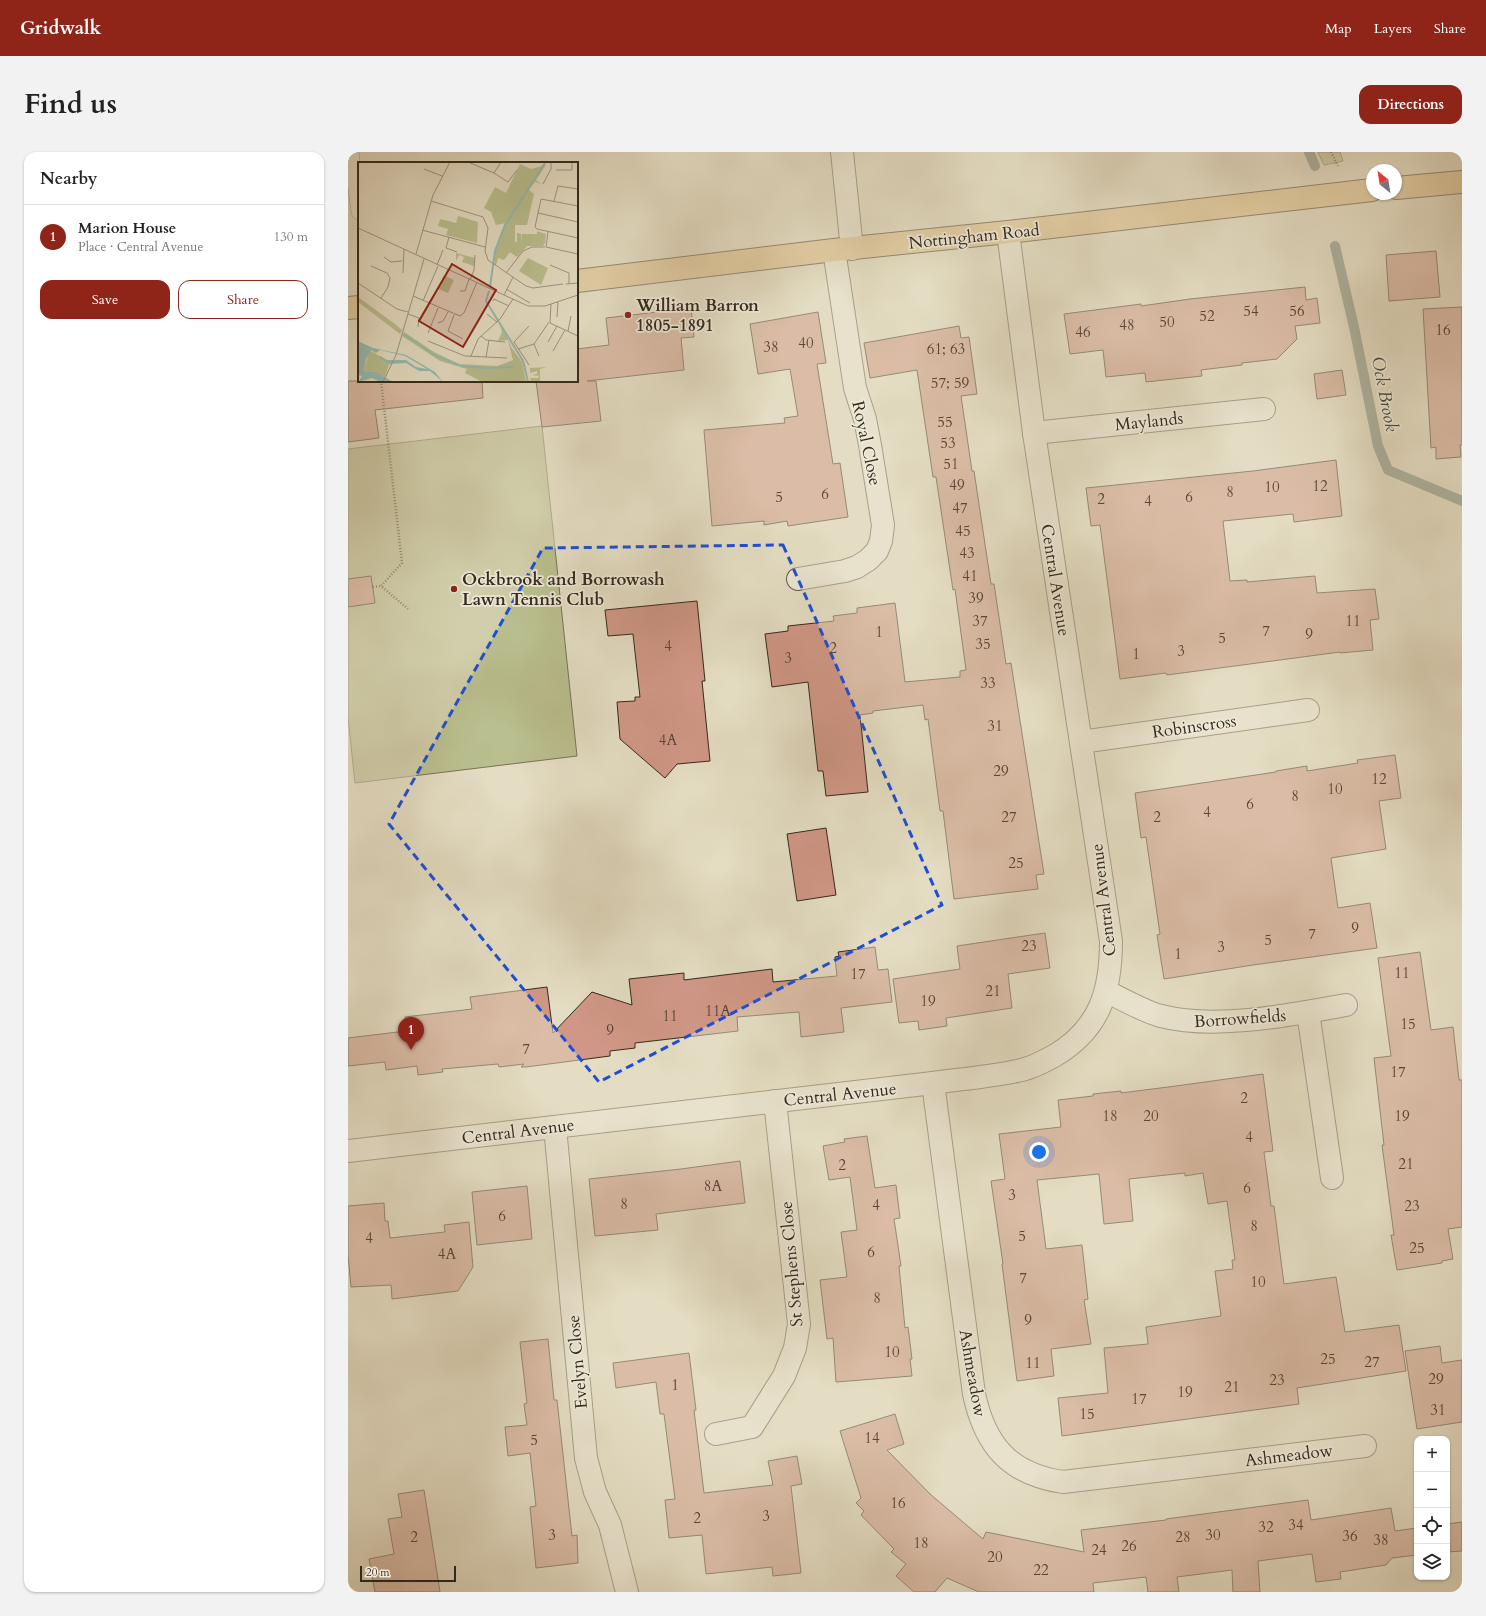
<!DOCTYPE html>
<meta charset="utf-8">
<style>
:root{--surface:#fff;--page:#f2f2f2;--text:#222;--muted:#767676;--line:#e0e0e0;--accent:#8f2418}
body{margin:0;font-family:Cardo,serif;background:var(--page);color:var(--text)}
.controls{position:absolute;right:12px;bottom:12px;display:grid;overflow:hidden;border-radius:8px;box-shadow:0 1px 3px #0004}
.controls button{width:36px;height:36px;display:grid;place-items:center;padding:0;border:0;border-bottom:1px solid var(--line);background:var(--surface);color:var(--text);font:20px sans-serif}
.compass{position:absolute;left:1018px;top:12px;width:36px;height:36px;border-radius:50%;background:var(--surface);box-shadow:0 1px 3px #0004;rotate:330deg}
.scale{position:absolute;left:12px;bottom:10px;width:96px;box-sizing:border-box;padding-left:4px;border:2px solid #342a1c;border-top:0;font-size:11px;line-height:14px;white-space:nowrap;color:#342a1c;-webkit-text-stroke:3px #ede9d8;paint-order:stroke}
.you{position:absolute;left:691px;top:1000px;width:14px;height:14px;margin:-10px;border:3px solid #fff;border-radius:50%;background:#1a73e8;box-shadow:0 0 0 6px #1a73e833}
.badge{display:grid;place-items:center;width:26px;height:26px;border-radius:50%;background:var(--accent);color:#fff;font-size:13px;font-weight:700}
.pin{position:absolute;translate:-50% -33px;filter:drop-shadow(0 1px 2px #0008)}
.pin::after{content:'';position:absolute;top:21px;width:14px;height:12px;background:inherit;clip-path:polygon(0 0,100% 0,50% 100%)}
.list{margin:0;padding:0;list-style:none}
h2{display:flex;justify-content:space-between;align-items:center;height:52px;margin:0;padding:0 16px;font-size:17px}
h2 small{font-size:13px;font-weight:400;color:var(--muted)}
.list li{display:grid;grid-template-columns:26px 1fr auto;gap:12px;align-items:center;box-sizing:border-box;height:64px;padding:0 16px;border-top:1px solid var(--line)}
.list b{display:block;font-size:15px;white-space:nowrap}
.list p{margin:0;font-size:13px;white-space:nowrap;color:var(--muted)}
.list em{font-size:13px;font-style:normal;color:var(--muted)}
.actions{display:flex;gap:8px;padding:12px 16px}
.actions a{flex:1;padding:9px 0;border:1px solid var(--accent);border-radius:12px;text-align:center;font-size:14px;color:var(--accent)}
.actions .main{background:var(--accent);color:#fff}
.icon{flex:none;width:22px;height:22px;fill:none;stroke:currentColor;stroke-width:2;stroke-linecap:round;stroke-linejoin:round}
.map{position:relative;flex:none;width:1114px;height:1440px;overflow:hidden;border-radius:12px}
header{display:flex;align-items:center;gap:24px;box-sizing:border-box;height:56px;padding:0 20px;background:var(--accent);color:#fff}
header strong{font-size:19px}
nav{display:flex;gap:22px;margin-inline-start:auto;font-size:14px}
.intro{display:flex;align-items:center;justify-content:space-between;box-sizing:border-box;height:96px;padding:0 24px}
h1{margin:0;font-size:28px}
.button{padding:10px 18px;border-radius:12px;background:var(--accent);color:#fff;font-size:14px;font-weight:700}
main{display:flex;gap:24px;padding:0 24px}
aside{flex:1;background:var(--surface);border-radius:12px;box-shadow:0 1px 3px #0004}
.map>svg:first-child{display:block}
.green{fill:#babf8f;stroke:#777456}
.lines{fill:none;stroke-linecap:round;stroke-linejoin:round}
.stream{stroke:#6e8277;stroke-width:10}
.building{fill:#d09786;stroke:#342a1c}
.service-casing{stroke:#605746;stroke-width:16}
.minor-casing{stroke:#605746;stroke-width:24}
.primary-casing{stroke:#342a1c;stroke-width:24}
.path{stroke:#342a1c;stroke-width:2.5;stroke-dasharray:1 2;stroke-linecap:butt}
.service{stroke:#ede9d8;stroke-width:15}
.minor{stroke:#ede9d8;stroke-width:22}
.primary{stroke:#e2be82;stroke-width:22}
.marked{fill:none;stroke:#1d4ed8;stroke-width:3;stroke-dasharray:8 5;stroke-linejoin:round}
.poi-dot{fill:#8f2418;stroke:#ede9d8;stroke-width:1.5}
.labels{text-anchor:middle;stroke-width:3.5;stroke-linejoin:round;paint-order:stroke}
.number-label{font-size:15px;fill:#5b4536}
.street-label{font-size:17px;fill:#342a1c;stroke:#ede9d8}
.poi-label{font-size:17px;font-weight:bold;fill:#342a1c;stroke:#ede9d8;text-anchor:start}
.water-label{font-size:18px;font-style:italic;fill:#4c4e42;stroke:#ede9d8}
.inset-river{fill:none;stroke:#95bcb3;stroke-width:2}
.inset-road{fill:none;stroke:#9e9580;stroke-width:1}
.view{fill:#8f2418;fill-opacity:0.15;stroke:#8f2418;stroke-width:2}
.inset-edge{fill:none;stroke:#342a1c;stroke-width:2}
</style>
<header>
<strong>Gridwalk</strong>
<nav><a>Map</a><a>Layers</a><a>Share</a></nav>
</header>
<div class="intro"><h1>Find us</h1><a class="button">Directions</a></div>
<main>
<aside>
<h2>Nearby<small></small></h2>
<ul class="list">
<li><span class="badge">1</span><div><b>Marion House</b><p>Place · Central Avenue</p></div><em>130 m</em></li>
</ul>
<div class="actions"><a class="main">Save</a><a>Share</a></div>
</aside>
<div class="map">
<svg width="1114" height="1440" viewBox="0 0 1114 1440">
<rect width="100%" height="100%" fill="#e4ddc3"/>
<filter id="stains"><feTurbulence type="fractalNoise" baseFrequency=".005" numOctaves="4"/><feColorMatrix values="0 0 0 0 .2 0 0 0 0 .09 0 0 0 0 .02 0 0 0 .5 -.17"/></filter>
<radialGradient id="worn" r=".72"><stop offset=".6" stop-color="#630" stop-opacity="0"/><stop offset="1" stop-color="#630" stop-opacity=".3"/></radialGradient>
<g class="green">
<polygon points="970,0 992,0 995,9 976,13"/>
<polygon points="194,274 229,604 7,631 0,565 0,297"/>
</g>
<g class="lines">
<g class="stream">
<polyline points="961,0 967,14"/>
<polyline points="987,94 1006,175 1030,294 1040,318 1114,349"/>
</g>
</g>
<g class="building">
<polygon points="1088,99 1092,145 1041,149 1038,103"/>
<polygon points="957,135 958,148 969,146 972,171 947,174 949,187 929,207 894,211 894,213 853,218 854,224 798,230 797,221 758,225 755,198 722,202 716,162 793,152 793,154 842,147"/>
<polygon points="1114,155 1114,293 1112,293 1113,305 1088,307 1088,295 1083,296 1075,157"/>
<polygon points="343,156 346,185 333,186 336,218 239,229 248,229 253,269 194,275 188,229 229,229 229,197 261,193 258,166"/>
<polygon points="470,160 478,211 469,212 485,312 492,311 500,365 440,374 439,369 416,373 416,369 364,374 356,278 437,271 436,266 450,264 442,217 410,222 402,172"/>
<polygon points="611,174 613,186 621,185 629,242 613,244 624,319 626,319 643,432 646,432 658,512 663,511 696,722 688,723 690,737 606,747 595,659 592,659 580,567 577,568 575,553 525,559 525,561 512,563 520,640 478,644 475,619 470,619 460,530 424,535 417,482 440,479 440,474 486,469 485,464 509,461 509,456 547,451 557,530 612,525 612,519 618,518 607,437 605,438 588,325 585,325 569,218 522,226 516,191"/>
<polygon points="994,218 998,243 969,247 966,222"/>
<polygon points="0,229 134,229 135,246 27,258 31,286 0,290"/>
<polygon points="988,308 994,364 946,370 945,362 875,369 882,429 899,428 899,430 967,424 969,441 1027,437 1031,467 1022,468 1025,498 992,501 992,500 819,523 818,521 772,527 752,373 743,374 738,336 905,319"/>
<polygon points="23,424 27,451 0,455 0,427"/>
<polygon points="349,449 357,529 354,529 362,609 329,612 317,626 272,587 269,550 287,549 287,545 292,545 285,482 260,484 257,458"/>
<polygon points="1047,603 1053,646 1031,649 1038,697 983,706 990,756 1022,751 1029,796 905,813 816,827 809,783 812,782 798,685 793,686 787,641 928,620 928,619 959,614 959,619 1010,611 1009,608"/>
<polygon points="478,676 488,743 449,749 439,682"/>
<polygon points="697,781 702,816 660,822 664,856 598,866 599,874 571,878 570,869 551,871 545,827 612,817 609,794"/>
<polygon points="527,795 530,818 540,817 544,850 493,856 496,880 453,885 451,860 389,865 390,879 287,891 287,896 262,899 262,904 178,915 173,915 176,912 151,915 150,912 94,917 95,920 70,923 69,914 38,918 37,910 0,914 0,886 58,879 57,865 124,857 122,845 199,835 205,881 244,840 284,853 281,827 336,821 336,828 424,817 425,830 489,824 487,805 491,804 490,800"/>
<polygon points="1072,800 1083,878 1105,875 1111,928 1114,928 1114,1075 1100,1077 1105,1107 1094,1109 1094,1111 1049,1118 1043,1083 1046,1083 1034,993 1036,993 1026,906 1043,904 1030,806"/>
<polygon points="915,922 925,999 916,1000 923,1054 926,1054 936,1132 988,1125 997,1180 1051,1173 1058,1219 949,1236 951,1252 714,1284 710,1246 760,1241 756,1196 800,1192 798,1175 873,1164 867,1119 885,1117 884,1108 887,1108 879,1049 860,1052 855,1021 837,1024 837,1021 781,1027 785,1069 756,1072 751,1022 689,1028 698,1097 734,1093 740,1147 736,1148 743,1192 703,1197 706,1224 669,1229 654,1112 655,1112 643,1029 657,1027 651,982 713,975 710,948 745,944 745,942 773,939 773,941 828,934"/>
<polygon points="519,984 527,1036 548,1033 552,1066 546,1067 553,1114 551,1114 557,1176 560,1175 564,1207 562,1207 564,1224 488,1230 485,1186 479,1187 472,1128 499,1125 493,1080 509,1078 502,1025 481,1028 475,994 497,990 496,987"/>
<polygon points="392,1009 397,1051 308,1062 310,1078 247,1084 241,1027 333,1017"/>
<polygon points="179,1034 184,1087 129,1093 124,1040"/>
<polygon points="36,1051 37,1069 40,1069 42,1086 97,1080 96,1073 121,1070 125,1115 110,1139 44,1147 43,1133 3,1135 0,1103 0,1054"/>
<polygon points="200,1187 206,1248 209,1248 224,1384 229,1383 230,1411 188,1416 182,1355 188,1354 182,1301 160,1304 157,1275 179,1273 176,1252 179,1251 172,1190"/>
<polygon points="1092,1194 1094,1211 1114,1208 1114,1270 1069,1277 1057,1199"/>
<polygon points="341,1201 348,1258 346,1258 356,1341 425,1333 420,1309 449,1304 454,1332 443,1334 453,1421 425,1424 424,1415 358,1422 354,1383 321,1386 317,1348 327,1347 316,1262 312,1262 308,1230 268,1236 265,1211"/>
<polygon points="547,1262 556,1292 539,1298 582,1342 635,1387 638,1380 736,1400 733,1378 818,1368 818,1367 960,1348 963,1368 1043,1356 1047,1379 1069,1376 1069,1403 1044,1406 1038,1413 992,1420 993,1427 968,1430 964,1402 910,1409 912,1440 885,1440 884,1418 829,1425 831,1440 800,1440 798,1425 745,1431 746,1440 631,1440 599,1426 587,1440 566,1440 548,1424 558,1412 543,1400 546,1397 513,1363 516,1359 508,1351 513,1346 492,1279"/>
<polygon points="76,1338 92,1440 27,1440 21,1407 46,1402 40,1367 54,1365 50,1342"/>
<polygon points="1114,1370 1114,1399 1099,1400 1099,1372"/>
</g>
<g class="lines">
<g class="service-casing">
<polyline id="service" points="3,0 11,60"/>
</g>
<g class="minor-casing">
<g id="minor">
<polyline points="494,0 504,97"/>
<polyline points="686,281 916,257"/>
<polyline points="450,427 497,419 509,415 520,408 529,399 533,389 535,373 522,293 517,267 507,236 486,98"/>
<polyline points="733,590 960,558"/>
<path d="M758,839C774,847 797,860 813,864C867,878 943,863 998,853"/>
<polyline points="960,860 984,1026"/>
<path d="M585,931L626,1242C637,1293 661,1322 715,1330L1017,1294"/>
<polyline points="207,975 238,1306 247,1340 262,1373 279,1440"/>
<path d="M0,999L585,931C613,927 642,925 669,919C682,917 695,910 706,904C752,877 763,839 763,789L686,281L660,80"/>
<polyline points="368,1282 404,1275 436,1224 447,1196 451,1172 427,949"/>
</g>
</g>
<g class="primary-casing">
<g id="primary">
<polyline points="1048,36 1114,30"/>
<polyline points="229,129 486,98 660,80 1024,38"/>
<polyline points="0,156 11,155"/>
</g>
</g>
<g class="path">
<polyline points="983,0 990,14"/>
<polyline points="33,229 54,411 33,434 60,457"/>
<polyline points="25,435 33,434"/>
</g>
<use href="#service" class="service"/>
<use href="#minor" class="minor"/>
<use href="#primary" class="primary"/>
</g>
<path d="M0 0H1114V1440H0ZM435,393L594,753L251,930L41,672L195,396Z" fill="#e4ddc3" fill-opacity=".55" fill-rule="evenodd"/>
<path class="marked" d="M435,393L594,753L251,930L41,672L195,396Z"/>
<g class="poi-dot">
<circle cx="280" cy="163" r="4"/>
<circle cx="106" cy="437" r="4"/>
</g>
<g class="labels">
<g class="number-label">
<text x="903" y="164">54</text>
<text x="949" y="164">56</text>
<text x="859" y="169">52</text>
<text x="819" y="175">50</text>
<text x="779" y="178">48</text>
<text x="1095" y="183">16</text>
<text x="735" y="185">46</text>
<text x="458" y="196">40</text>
<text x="423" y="200">38</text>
<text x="598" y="202">61; 63</text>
<text x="602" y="236">57; 59</text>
<text x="597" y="275">55</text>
<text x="600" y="296">53</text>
<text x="603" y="317">51</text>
<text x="609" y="338">49</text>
<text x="972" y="339">12</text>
<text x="924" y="340">10</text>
<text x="882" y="345">8</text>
<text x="477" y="347">6</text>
<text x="431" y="350">5</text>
<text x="841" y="350">6</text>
<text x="753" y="352">2</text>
<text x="800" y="354">4</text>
<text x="612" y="361">47</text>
<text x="615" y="384">45</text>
<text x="619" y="406">43</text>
<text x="622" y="429">41</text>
<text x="628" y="451">39</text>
<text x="632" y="474">37</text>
<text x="1005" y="474">11</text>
<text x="918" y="484">7</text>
<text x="531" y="485">1</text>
<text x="961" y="487">9</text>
<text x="874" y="491">5</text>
<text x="635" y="497">35</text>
<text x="320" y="499">4</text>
<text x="485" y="501">2</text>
<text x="833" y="504">3</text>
<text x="788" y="507">1</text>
<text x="440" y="511">3</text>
<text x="640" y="536">33</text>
<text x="647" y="579">31</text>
<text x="320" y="593">4A</text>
<text x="653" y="624">29</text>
<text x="1031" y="632">12</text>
<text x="987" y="642">10</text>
<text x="947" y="649">8</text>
<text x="902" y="657">6</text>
<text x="859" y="665">4</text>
<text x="661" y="670">27</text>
<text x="809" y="670">2</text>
<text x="668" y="716">25</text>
<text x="1007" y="781">9</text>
<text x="964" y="787">7</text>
<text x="920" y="793">5</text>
<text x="681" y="799">23</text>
<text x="873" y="800">3</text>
<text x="830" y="807">1</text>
<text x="1054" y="826">11</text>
<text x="510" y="827">17</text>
<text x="645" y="844">21</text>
<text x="580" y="854">19</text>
<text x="370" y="864">11A</text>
<text x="322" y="869">11</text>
<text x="1060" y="877">15</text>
<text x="262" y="883">9</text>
<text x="178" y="902">7</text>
<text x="1050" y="925">17</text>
<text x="896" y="951">2</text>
<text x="762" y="969">18</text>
<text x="803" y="969">20</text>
<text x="1054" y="969">19</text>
<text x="901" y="990">4</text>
<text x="1058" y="1017">21</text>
<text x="494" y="1018">2</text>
<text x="365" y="1039">8A</text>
<text x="899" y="1041">6</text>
<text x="664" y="1048">3</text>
<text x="276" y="1057">8</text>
<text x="528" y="1058">4</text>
<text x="1064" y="1059">23</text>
<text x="154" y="1069">6</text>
<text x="906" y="1079">8</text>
<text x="674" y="1089">5</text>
<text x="21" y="1091">4</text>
<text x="1069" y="1101">25</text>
<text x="523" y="1105">6</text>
<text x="99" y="1107">4A</text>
<text x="675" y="1131">7</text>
<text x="910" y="1135">10</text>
<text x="529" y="1151">8</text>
<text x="680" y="1173">9</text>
<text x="544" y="1205">10</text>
<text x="980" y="1212">25</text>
<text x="1024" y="1215">27</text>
<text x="685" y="1216">11</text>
<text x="1088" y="1232">29</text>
<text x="929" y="1233">23</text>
<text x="327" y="1238">1</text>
<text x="884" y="1240">21</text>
<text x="837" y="1245">19</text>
<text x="791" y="1252">17</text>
<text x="1090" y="1263">31</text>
<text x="739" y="1267">15</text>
<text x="524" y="1291">14</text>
<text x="186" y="1293">5</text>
<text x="550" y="1356">16</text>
<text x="418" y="1369">3</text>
<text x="349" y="1371">2</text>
<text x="948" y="1378">34</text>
<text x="918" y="1380">32</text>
<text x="204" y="1388">3</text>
<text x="865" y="1388">30</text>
<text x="1002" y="1389">36</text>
<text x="66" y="1390">2</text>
<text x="835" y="1390">28</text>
<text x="1033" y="1393">38</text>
<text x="573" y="1396">18</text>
<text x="781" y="1399">26</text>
<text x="751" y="1403">24</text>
<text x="647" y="1410">20</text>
<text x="693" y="1423">22</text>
</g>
<g class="street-label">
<text transform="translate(626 84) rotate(-6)" y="6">Nottingham Road</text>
<text transform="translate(801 269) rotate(-6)" y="6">Maylands</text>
<text transform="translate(519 291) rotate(78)" y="6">Royal Close</text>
<text transform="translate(708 428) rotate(81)" y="6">Central Avenue</text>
<text transform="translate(846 574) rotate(-8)" y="6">Robinscross</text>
<text transform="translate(755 748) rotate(-97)" y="6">Central Avenue</text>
<text transform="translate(892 866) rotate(-4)" y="6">Borrowfields</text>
<text transform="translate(492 942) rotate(-6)" y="6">Central Avenue</text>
<text transform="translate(170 979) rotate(-7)" y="6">Central Avenue</text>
<text transform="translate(443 1112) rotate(-95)" y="6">St Stephens Close</text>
<text transform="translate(229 1210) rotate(-95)" y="6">Evelyn Close</text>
<text transform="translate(625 1221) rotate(80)" y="6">Ashmeadow</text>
<text transform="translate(941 1303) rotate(-7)" y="6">Ashmeadow</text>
</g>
<g class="poi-label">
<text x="288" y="159">William Barron<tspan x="288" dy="20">1805-1891</tspan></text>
<text x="114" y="433">Ockbrook and Borrowash<tspan x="114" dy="20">Lawn Tennis Club</tspan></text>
</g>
<g class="water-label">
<text transform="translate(1037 242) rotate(79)" y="6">Ock Brook</text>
</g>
</g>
<g transform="translate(10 10)">
<rect width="220" height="220" fill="#e4ddc3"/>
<path d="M162,2L173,7L188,3L178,18L183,22L177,20L171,28L176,32L169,63H157V80H159V71L163,72V80L164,72H179V69L188,72L187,81L185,84H169L159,95L152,90L146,98L140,96L138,103L136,102L137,89L148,61L138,63L133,50L126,46L137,25L148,31ZM100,54L120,60L119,81L88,73L90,67L80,64L82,57L98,61ZM98,91L117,96L116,104L104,100L106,95L101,93L98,99ZM170,96L190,106L183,123L161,109ZM86,113L96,118L90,131L80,127ZM0,135L37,162L44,168L42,172L0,140ZM141,160L148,172L153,185L164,200L168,220H124L107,211L109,207L82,199L44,174L46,170L76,190L101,202L139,204L155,198L150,178L140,179L144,170ZM11,188L32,200L27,215L15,210H6ZM189,205L182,207V219L173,220L172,216H180L181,214L174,213L179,212V209L172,211V206Z" fill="#babf8f"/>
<path d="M0,179L15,186L48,193L77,210L85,220L72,209H61L48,201L32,202L21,196L22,194L29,198H48L58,205L69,207L47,194L22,188L18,191L13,188L8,197L6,210H18L35,220H22L14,216L0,220L4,214L0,213Z" fill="#95bcb3"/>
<path class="inset-river" d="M132,125L137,89L147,63L187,1M131,129L128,139L165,199L170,220M46,172L78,194L101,203M102,204L128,206L156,205"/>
<path class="inset-road" d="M110,0L136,11L150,20L159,8M178,0H196M66,7L84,14M198,8H214V0M136,11L143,0M185,22L193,7V1M73,39L125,55L130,66L127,89L130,98L168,124L175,126L205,122M196,39L200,24L220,27M220,44L183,37L177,65L179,67L220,76M180,51L220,60M0,66L170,144H187L220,133M64,68L127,85M190,70L188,85L220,92M91,75L88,86L99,90M58,92L75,33L92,0M26,95L33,100L44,99M79,103L85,88M192,103L211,111V122M13,104L29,111L32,116L30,125L23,136M45,111L46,87M148,111L165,89L174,85H187M112,118L116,108L117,93M0,121L39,147L50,150M208,122L220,121M148,127L172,141M102,129H107L111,117M146,133L155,115M55,134L102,154L106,151L119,120M65,139L80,104M135,139L136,137L151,144M193,142L192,161L220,174M50,152L61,156L60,165M129,152L139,160M96,153L90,169L105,177M199,155L200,140M80,161L85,159L90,150M210,169L213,154M70,171L80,146M123,174L128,178L147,180M70,179L107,194L149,196M190,180L199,164M176,182L181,194M160,187L176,182L191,160M195,189L207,168M113,194L120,177L142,157L155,137M128,195L131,178M171,203L156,180L171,164M25,220L38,193L66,97"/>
<path class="view" d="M94,102L138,128L105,185L61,159Z"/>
<rect width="220" height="220" class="inset-edge"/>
</g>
<rect width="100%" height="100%" filter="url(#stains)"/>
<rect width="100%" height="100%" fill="url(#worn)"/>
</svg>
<div class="controls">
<button>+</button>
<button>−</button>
<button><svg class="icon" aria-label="locate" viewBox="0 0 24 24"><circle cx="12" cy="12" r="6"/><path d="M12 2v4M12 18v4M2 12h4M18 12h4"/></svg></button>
<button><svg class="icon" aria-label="layers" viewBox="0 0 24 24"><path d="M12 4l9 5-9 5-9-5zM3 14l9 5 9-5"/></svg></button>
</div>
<svg class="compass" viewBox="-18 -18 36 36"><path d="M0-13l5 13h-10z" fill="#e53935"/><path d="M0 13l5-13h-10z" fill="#767676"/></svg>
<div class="scale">20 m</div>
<div class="you"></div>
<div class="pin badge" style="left:63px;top:898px">1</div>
</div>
</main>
